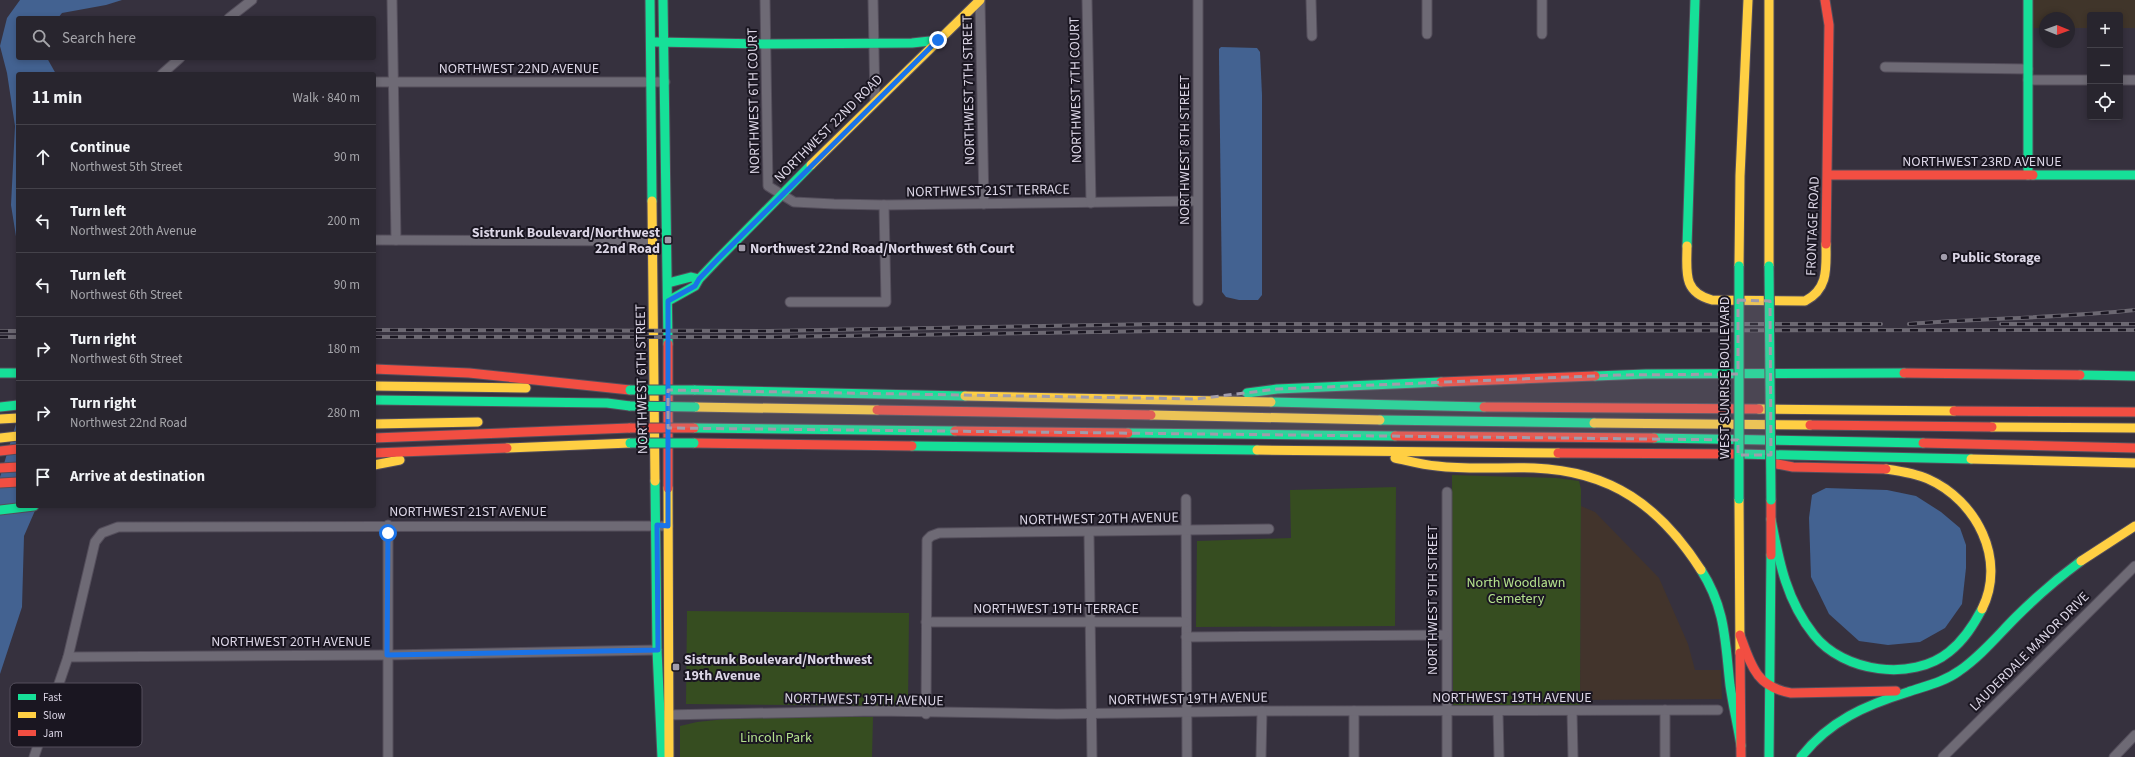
<!DOCTYPE html>
<meta charset="utf-8">
<style>
:root{--surface:#28252e;--page:#34313a;--text:#f1f3f6;--muted:#a5a5aa;--line:#44424a}
body{margin:0;font-family:"Source Sans 3",sans-serif;background:var(--page);color:var(--text)}
.controls{position:absolute;right:12px;top:12px;display:grid;overflow:hidden;border-radius:4px;box-shadow:0 2px 6px #0003}
.controls button{width:36px;height:36px;display:grid;place-items:center;padding:0;border:0;border-bottom:1px solid var(--line);background:var(--surface);color:var(--text);font:20px sans-serif}
.compass{position:absolute;left:2039px;top:12px;width:36px;height:36px;border-radius:50%;background:var(--surface);box-shadow:0 2px 6px #0003;rotate:91deg}
.stop{position:absolute;width:12px;height:12px;margin:-9px;border:3px solid #1a73e8;border-radius:50%;background:#fff}
.stop.end{background:#1a73e8;border-color:#fff;box-shadow:0 1px 4px #0008}
.list{margin:0;padding:0;list-style:none}
h2{display:flex;justify-content:space-between;align-items:center;height:52px;margin:0;padding:0 16px;font-size:17px}
h2 small{font-size:13px;font-weight:400;color:var(--muted)}
.list li{display:grid;grid-template-columns:26px 1fr auto;gap:12px;align-items:center;box-sizing:border-box;height:64px;padding:0 16px;border-top:1px solid var(--line)}
.list b{display:block;font-size:15px;white-space:nowrap}
.list p{margin:0;font-size:13px;white-space:nowrap;color:var(--muted)}
.list em{font-size:13px;font-style:normal;color:var(--muted)}
.icon{flex:none;width:22px;height:22px;fill:none;stroke:currentColor;stroke-width:2;stroke-linecap:round;stroke-linejoin:round}
.map{position:relative;flex:none;width:2135px;height:757px;overflow:hidden}
.search{position:absolute;background:var(--surface);box-shadow:0 2px 6px #0003;left:16px;top:16px;width:360px;height:44px;display:flex;align-items:center;gap:10px;box-sizing:border-box;padding:0 14px;border-radius:4px;color:var(--muted);font-size:15px}
.panel{position:absolute;background:var(--surface);box-shadow:0 2px 6px #0003;left:16px;top:72px;width:360px;height:436px;border-radius:4px}
.map>svg:first-child{display:block}
.industrial{fill:#42342c}
.education{fill:#40352a}
.green{fill:#364d20}
.water{fill:#436291}
.lines{fill:none;stroke-linecap:round;stroke-linejoin:round}
.street-casing{stroke:#544e5b;stroke-width:11}
.fast-casing{stroke:#544e5b;stroke-width:11}
.slow-casing{stroke:#544e5b;stroke-width:11}
.jam-casing{stroke:#544e5b;stroke-width:11}
.street{stroke:#6e6a75;stroke-width:9}
.fast{stroke:#16e098;stroke-width:9}
.slow{stroke:#ffcf43;stroke-width:9}
.jam{stroke:#f24e42;stroke-width:9}
.rail-casing{stroke:#6c6872;stroke-width:4}
.rail{stroke:#1a1621;stroke-width:2.5;stroke-dasharray:8;stroke-linecap:butt}
.fast-bridge-casing{stroke:#544e5b;stroke-width:11;stroke-linecap:butt}
.jam-bridge-casing{stroke:#544e5b;stroke-width:11;stroke-linecap:butt}
.fast-bridge{stroke:#16e098;stroke-width:9}
.jam-bridge{stroke:#f24e42;stroke-width:9}
.route{stroke:#1a73e8;stroke-width:5}
.marked{fill:#a19cab;fill-opacity:0.2;stroke:#a19cab;stroke-width:3;stroke-dasharray:8 5;stroke-linejoin:round}
.poi-dot{fill:#a19cab;stroke:#1a1621;stroke-width:1.5}
.labels{text-anchor:middle;stroke-width:4;stroke-linejoin:round;paint-order:stroke}
.street-label{font-size:14px;fill:#dbd5e5;stroke:#1a1621}
.poi-label{font-size:14px;font-weight:bold;fill:#dbd5e5;stroke:#1a1621;text-anchor:start}
.park-label{font-size:14px;fill:#b4e18d;stroke:#1a1621}
.key{fill:#1a1621;stroke:#544f5c;stroke-width:1}
.key-label{font-size:11px;fill:#dbd5e5}
</style>
<div class="map">
<svg width="2135" height="757" viewBox="0 0 2135 757">
<rect width="100%" height="100%" fill="#36313e"/>
<polygon class="industrial" points="1581,506 1595,512 1659,578 1688,644 1695,670 1721,670 1722,699 1580,700"/>
<polygon class="education" points="2033,0 2135,0 2135,28 2120,28 2120,15 2090,15 2090,28 2069,28 2069,18 2045,18 2045,28 2032,28"/>
<g class="green">
<polygon points="1452,475 1556,478 1579,481 1581,489 1580,705 1453,705"/>
<polygon points="1396,487 1395,626 1196,627 1197,541 1291,538 1290,490"/>
<polygon points="687,611 909,613 908,706 686,704"/>
<polygon points="745,717 873,717 872,757 680,757 680,726 697,722"/>
</g>
<g class="water">
<polygon points="20,0 122,0 106,5 62,13 58,18 18,18 18,58 47,58 56,74 18,74 18,249 11,205 15,126 7,73 0,46 7,18"/>
<polygon points="1221,47 1257,48 1260,52 1262,95 1262,295 1258,300 1239,300 1226,297 1222,292 1219,58 1219,49"/>
<polygon points="18,417 18,506 37,506 24,536 22,607 0,674 0,477"/>
<polygon points="1826,488 1887,490 1916,496 1941,512 1960,528 1966,545 1966,568 1962,604 1945,628 1920,642 1888,645 1859,641 1829,614 1811,577 1809,518 1812,495"/>
</g>
<g class="lines">
<g class="street-casing">
<g id="street">
<polyline points="392,0 396,240"/>
<polyline points="765,0 768,186 794,202 834,204 884,205 1197,201"/>
<polyline points="873,0 875,102"/>
<polyline points="980,0 984,204"/>
<polyline points="1087,0 1091,203"/>
<polyline points="1311,0 1312,36"/>
<polyline points="1427,0 1427,34"/>
<polyline points="1542,0 1542,34"/>
<polyline points="229,18 252,0"/>
<polyline points="1885,67 2028,69"/>
<polyline points="162,74 180,58"/>
<polyline points="2028,80 2090,80"/>
<polyline points="2120,80 2135,80"/>
<polyline points="374,82 665,82"/>
<polyline points="374,240 653,241"/>
<polyline points="1198,301 1198,0"/>
<polyline points="790,302 886,302 884,205"/>
<polyline points="1447,492 1447,757"/>
<polyline points="1186,499 1187,757"/>
<polyline points="1089,533 1092,757"/>
<polyline points="926,622 1186,622"/>
<polyline points="1186,637 1445,635"/>
<polyline points="68,657 387,655 657,650"/>
<polyline points="1665,710 1665,757"/>
<polyline points="1354,711 1354,757"/>
<polyline points="1498,711 1499,757"/>
<polyline points="1572,711 1573,757"/>
<polyline points="926,714 927,540 931,536 939,533 1269,529"/>
<polyline points="664,715 876,711 1057,714 1262,711 1718,710"/>
<polyline points="34,757 68,657 95,542 102,533 118,527 668,526"/>
<polyline points="388,757 388,525"/>
<polyline points="1261,757 1262,711"/>
<polyline points="1943,757 2135,566"/>
<polyline points="2114,757 2135,735"/>
</g>
</g>
<g class="fast-casing">
<g id="fast">
<polyline points="650,0 652,201"/>
<polyline points="663,0 668,344"/>
<polyline points="2028,0 2028,175"/>
<polyline points="655,42 766,44 912,43 939,40"/>
<polyline points="2033,175 2135,175"/>
<polyline points="1687,246 1695,0"/>
<polyline points="668,283 691,277 699,279"/>
<polyline points="668,301 695,286 699,279 719,258 811,165"/>
<polyline points="0,373 18,373"/>
<polyline points="2080,375 2135,376"/>
<polyline points="1595,376 1646,374 1904,373"/>
<polyline points="694,390 965,396"/>
<polyline points="1247,393 1277,389 1441,382"/>
<polyline points="374,400 607,403 630,406"/>
<polyline points="1271,402 1484,407"/>
<polyline points="0,407 18,405"/>
<polyline points="1380,420 1594,423"/>
<polyline points="694,428 955,431"/>
<polyline points="1128,433 1395,436"/>
<polyline points="1654,438 1923,443"/>
<polyline points="912,446 1257,450"/>
<polyline points="1738,454 1971,459"/>
<polyline points="655,481 657,650 662,757"/>
<polyline points="0,510 34,506"/>
<path d="M1771,519C1779,561 1786,600 1814,635C1843,672 1912,682 1949,652C1964,640 1973,626 1982,609"/>
<path d="M1701,570C1726,609 1725,642 1730,685C1733,706 1738,726 1741,746"/>
<polyline points="1769,757 1771,555"/>
<path d="M1801,757C1829,721 1866,705 1908,692C1925,686 1944,682 1959,671C1981,656 1998,635 2016,617C2036,597 2058,578 2081,561"/>
</g>
</g>
<g class="slow-casing">
<g id="slow">
<polyline points="1769,0 1769,266"/>
<polyline points="811,165 980,0"/>
<polyline points="652,201 655,481"/>
<path d="M1687,246C1687,271 1682,292 1712,300L1805,301C1829,289 1826,267 1826,244"/>
<polyline points="1739,266 1740,176 1748,0"/>
<polyline points="374,386 526,388"/>
<polyline points="965,396 1271,402"/>
<polyline points="695,407 877,410"/>
<polyline points="1759,409 1954,411"/>
<polyline points="1151,415 1380,420"/>
<polyline points="0,419 18,418"/>
<polyline points="1594,423 1810,425"/>
<polyline points="374,424 478,422"/>
<polyline points="1992,427 2135,428"/>
<polyline points="0,438 18,436"/>
<polyline points="507,448 630,443"/>
<polyline points="1257,450 1558,453"/>
<path d="M1395,458C1409,461 1423,465 1437,466C1469,470 1501,467 1534,468C1611,471 1660,506 1701,570"/>
<polyline points="1971,459 2135,463"/>
<polyline points="374,465 400,460"/>
<path d="M1886,469C1900,471 1915,473 1928,479C1976,500 2007,559 1982,609"/>
<polyline points="668,488 669,756"/>
<polyline points="1739,499 1740,653"/>
<polyline points="2081,561 2135,526"/>
</g>
</g>
<g class="jam-casing">
<g id="jam">
<polyline points="1825,0 1829,25 1826,244"/>
<polyline points="1828,175 2033,175"/>
<polyline points="668,344 668,488"/>
<polyline points="374,369 469,373 630,390"/>
<polyline points="1904,373 2080,375"/>
<polyline points="1441,382 1595,376"/>
<polyline points="1484,407 1759,409"/>
<polyline points="877,410 1151,415"/>
<polyline points="1954,411 2135,412"/>
<polyline points="1810,425 1992,427"/>
<polyline points="955,431 1128,433"/>
<polyline points="1395,436 1654,438"/>
<polyline points="374,438 630,428"/>
<polyline points="694,443 912,446"/>
<polyline points="1923,443 2135,448"/>
<polyline points="0,451 18,449"/>
<polyline points="374,453 507,448"/>
<polyline points="1558,453 1738,454"/>
<polyline points="1777,464 1793,467 1886,469"/>
<polyline points="0,468 18,467"/>
<polyline points="0,483 18,482"/>
<polyline points="1771,555 1771,500"/>
<path d="M1740,635C1751,665 1756,687 1791,693L1896,691"/>
<polyline points="1740,653 1741,757"/>
</g>
</g>
<use href="#street" class="street"/>
<use href="#fast" class="fast"/>
<use href="#slow" class="slow"/>
<use href="#jam" class="jam"/>
<g class="rail-casing">
<g id="rail">
<path d="M1909,324C1984,318 2060,318 2135,310"/>
<polyline points="2001,324 2135,324"/>
<polyline points="374,330 769,331 1158,324 1881,324"/>
<polyline points="0,331 18,331"/>
<polyline points="0,337 18,337"/>
<polyline points="374,337 769,337 1158,331 2135,330"/>
</g>
</g>
<use href="#rail" class="rail"/>
<g class="fast-bridge-casing">
<g id="fast-bridge">
<polyline points="1739,266 1739,499"/>
<polyline points="1769,266 1771,500"/>
<polyline points="630,390 694,390"/>
<polyline points="630,406 695,407"/>
<polyline points="630,443 694,443"/>
</g>
</g>
<g class="jam-bridge-casing">
<polyline id="jam-bridge" points="630,428 694,428"/>
</g>
<use href="#fast-bridge" class="fast-bridge"/>
<use href="#jam-bridge" class="jam-bridge"/>
</g>
<g class="lines">
<polyline class="route" points="388,533 387,655 658,650 657,525 668,526 668,301 695,286 699,279 719,258 938,40"/>
</g>
<path class="marked" d="M1738,300L1770,301L1771,455H1738V440L668,428V390L1196,399L1277,389L1617,375L1738,374Z"/>
<g class="poi-dot">
<rect x="664" y="236" width="8" height="8" rx="2"/>
<rect x="738" y="244" width="8" height="8" rx="2"/>
<circle cx="1944" cy="257" r="4"/>
<rect x="672" y="663" width="8" height="8" rx="2"/>
</g>
<g class="labels">
<g class="street-label">
<text x="519" y="73">NORTHWEST 22ND AVENUE</text>
<text transform="translate(968 90) rotate(-91)" y="5">NORTHWEST 7TH STREET</text>
<text transform="translate(1075 90) rotate(-91)" y="5">NORTHWEST 7TH COURT</text>
<text transform="translate(753 101) rotate(-91)" y="5">NORTHWEST 6TH COURT</text>
<text transform="translate(828 128) rotate(-45)" y="5">NORTHWEST 22ND ROAD</text>
<text transform="translate(1184 150) rotate(-90)" y="5">NORTHWEST 8TH STREET</text>
<text x="1982" y="166">NORTHWEST 23RD AVENUE</text>
<text transform="translate(988 190) rotate(-1)" y="5">NORTHWEST 21ST TERRACE</text>
<text transform="translate(1812 226) rotate(-88)" y="5">FRONTAGE ROAD</text>
<text transform="translate(1724 378) rotate(-90)" y="5">WEST SUNRISE BOULEVARD</text>
<text transform="translate(641 379) rotate(-91)" y="5">NORTHWEST 6TH STREET</text>
<text x="468" y="516">NORTHWEST 21ST AVENUE</text>
<text transform="translate(1099 518) rotate(-1)" y="5">NORTHWEST 20TH AVENUE</text>
<text transform="translate(1432 600) rotate(-90)" y="5">NORTHWEST 9TH STREET</text>
<text x="1056" y="613">NORTHWEST 19TH TERRACE</text>
<text x="291" y="646">NORTHWEST 20TH AVENUE</text>
<text transform="translate(2029 651) rotate(-45)" y="5">LAUDERDALE MANOR DRIVE</text>
<text x="1512" y="702">NORTHWEST 19TH AVENUE</text>
<text transform="translate(1188 698) rotate(-1)" y="5">NORTHWEST 19TH AVENUE</text>
<text transform="translate(864 699) rotate(1)" y="5">NORTHWEST 19TH AVENUE</text>
</g>
<g class="poi-label">
<text x="660" y="237" text-anchor="end">Sistrunk Boulevard/Northwest<tspan x="660" dy="16">22nd Road</tspan></text>
<text x="750" y="253">Northwest 22nd Road/Northwest 6th Court</text>
<text x="1952" y="262">Public Storage</text>
<text x="684" y="664">Sistrunk Boulevard/Northwest<tspan x="684" dy="16">19th Avenue</tspan></text>
</g>
<g class="park-label">
<text x="1516" y="587">North Woodlawn<tspan x="1516" dy="16">Cemetery</tspan></text>
<text x="776" y="742">Lincoln Park</text>
</g>
</g>
<rect x="10" y="683" width="132" height="64" rx="6" class="key"/>
<rect x="18" y="694" width="18" height="6" fill="#16e098"/>
<rect x="18" y="712" width="18" height="6" fill="#ffcf43"/>
<rect x="18" y="730" width="18" height="6" fill="#f24e42"/>
<g class="key-label">
<text x="43" y="701">Fast</text>
<text x="43" y="719">Slow</text>
<text x="43" y="737">Jam</text>
</g>
</svg>
<div class="controls">
<button>+</button>
<button>−</button>
<button><svg class="icon" aria-label="locate" viewBox="0 0 24 24"><circle cx="12" cy="12" r="6"/><path d="M12 2v4M12 18v4M2 12h4M18 12h4"/></svg></button>
</div>
<svg class="compass" viewBox="-18 -18 36 36"><path d="M0-13l5 13h-10z" fill="#e53935"/><path d="M0 13l5-13h-10z" fill="#a5a5aa"/></svg>
<div class="stop" style="left:388px;top:533px"></div>
<div class="stop end" style="left:938px;top:40px"></div>
<div class="search"><svg class="icon" aria-label="search" viewBox="0 0 24 24"><circle cx="10" cy="10" r="6"/><path d="M15 15l6 6"/></svg>Search here</div>
<section class="panel">
<h2>11 min<small>Walk · 840 m</small></h2>
<ul class="list">
<li><svg class="icon" aria-label="ahead" viewBox="0 0 24 24"><path d="M12 20V5M6 11l6-6 6 6"/></svg><div><b>Continue</b><p>Northwest 5th Street</p></div><em>90 m</em></li>
<li><svg class="icon" aria-label="left" viewBox="0 0 24 24"><path d="M17 20v-9H6M10 6l-5 5 5 5"/></svg><div><b>Turn left</b><p>Northwest 20th Avenue</p></div><em>200 m</em></li>
<li><svg class="icon" aria-label="left" viewBox="0 0 24 24"><path d="M17 20v-9H6M10 6l-5 5 5 5"/></svg><div><b>Turn left</b><p>Northwest 6th Street</p></div><em>90 m</em></li>
<li><svg class="icon" aria-label="right" viewBox="0 0 24 24"><path d="M7 20v-9h11M14 6l5 5-5 5"/></svg><div><b>Turn right</b><p>Northwest 6th Street</p></div><em>180 m</em></li>
<li><svg class="icon" aria-label="right" viewBox="0 0 24 24"><path d="M7 20v-9h11M14 6l5 5-5 5"/></svg><div><b>Turn right</b><p>Northwest 22nd Road</p></div><em>280 m</em></li>
<li><svg class="icon" aria-label="arrive" viewBox="0 0 24 24"><path d="M6 21V4h12l-3 4 3 4H6"/></svg><div><b>Arrive at destination</b></div></li>
</ul>
</section>
</div>
